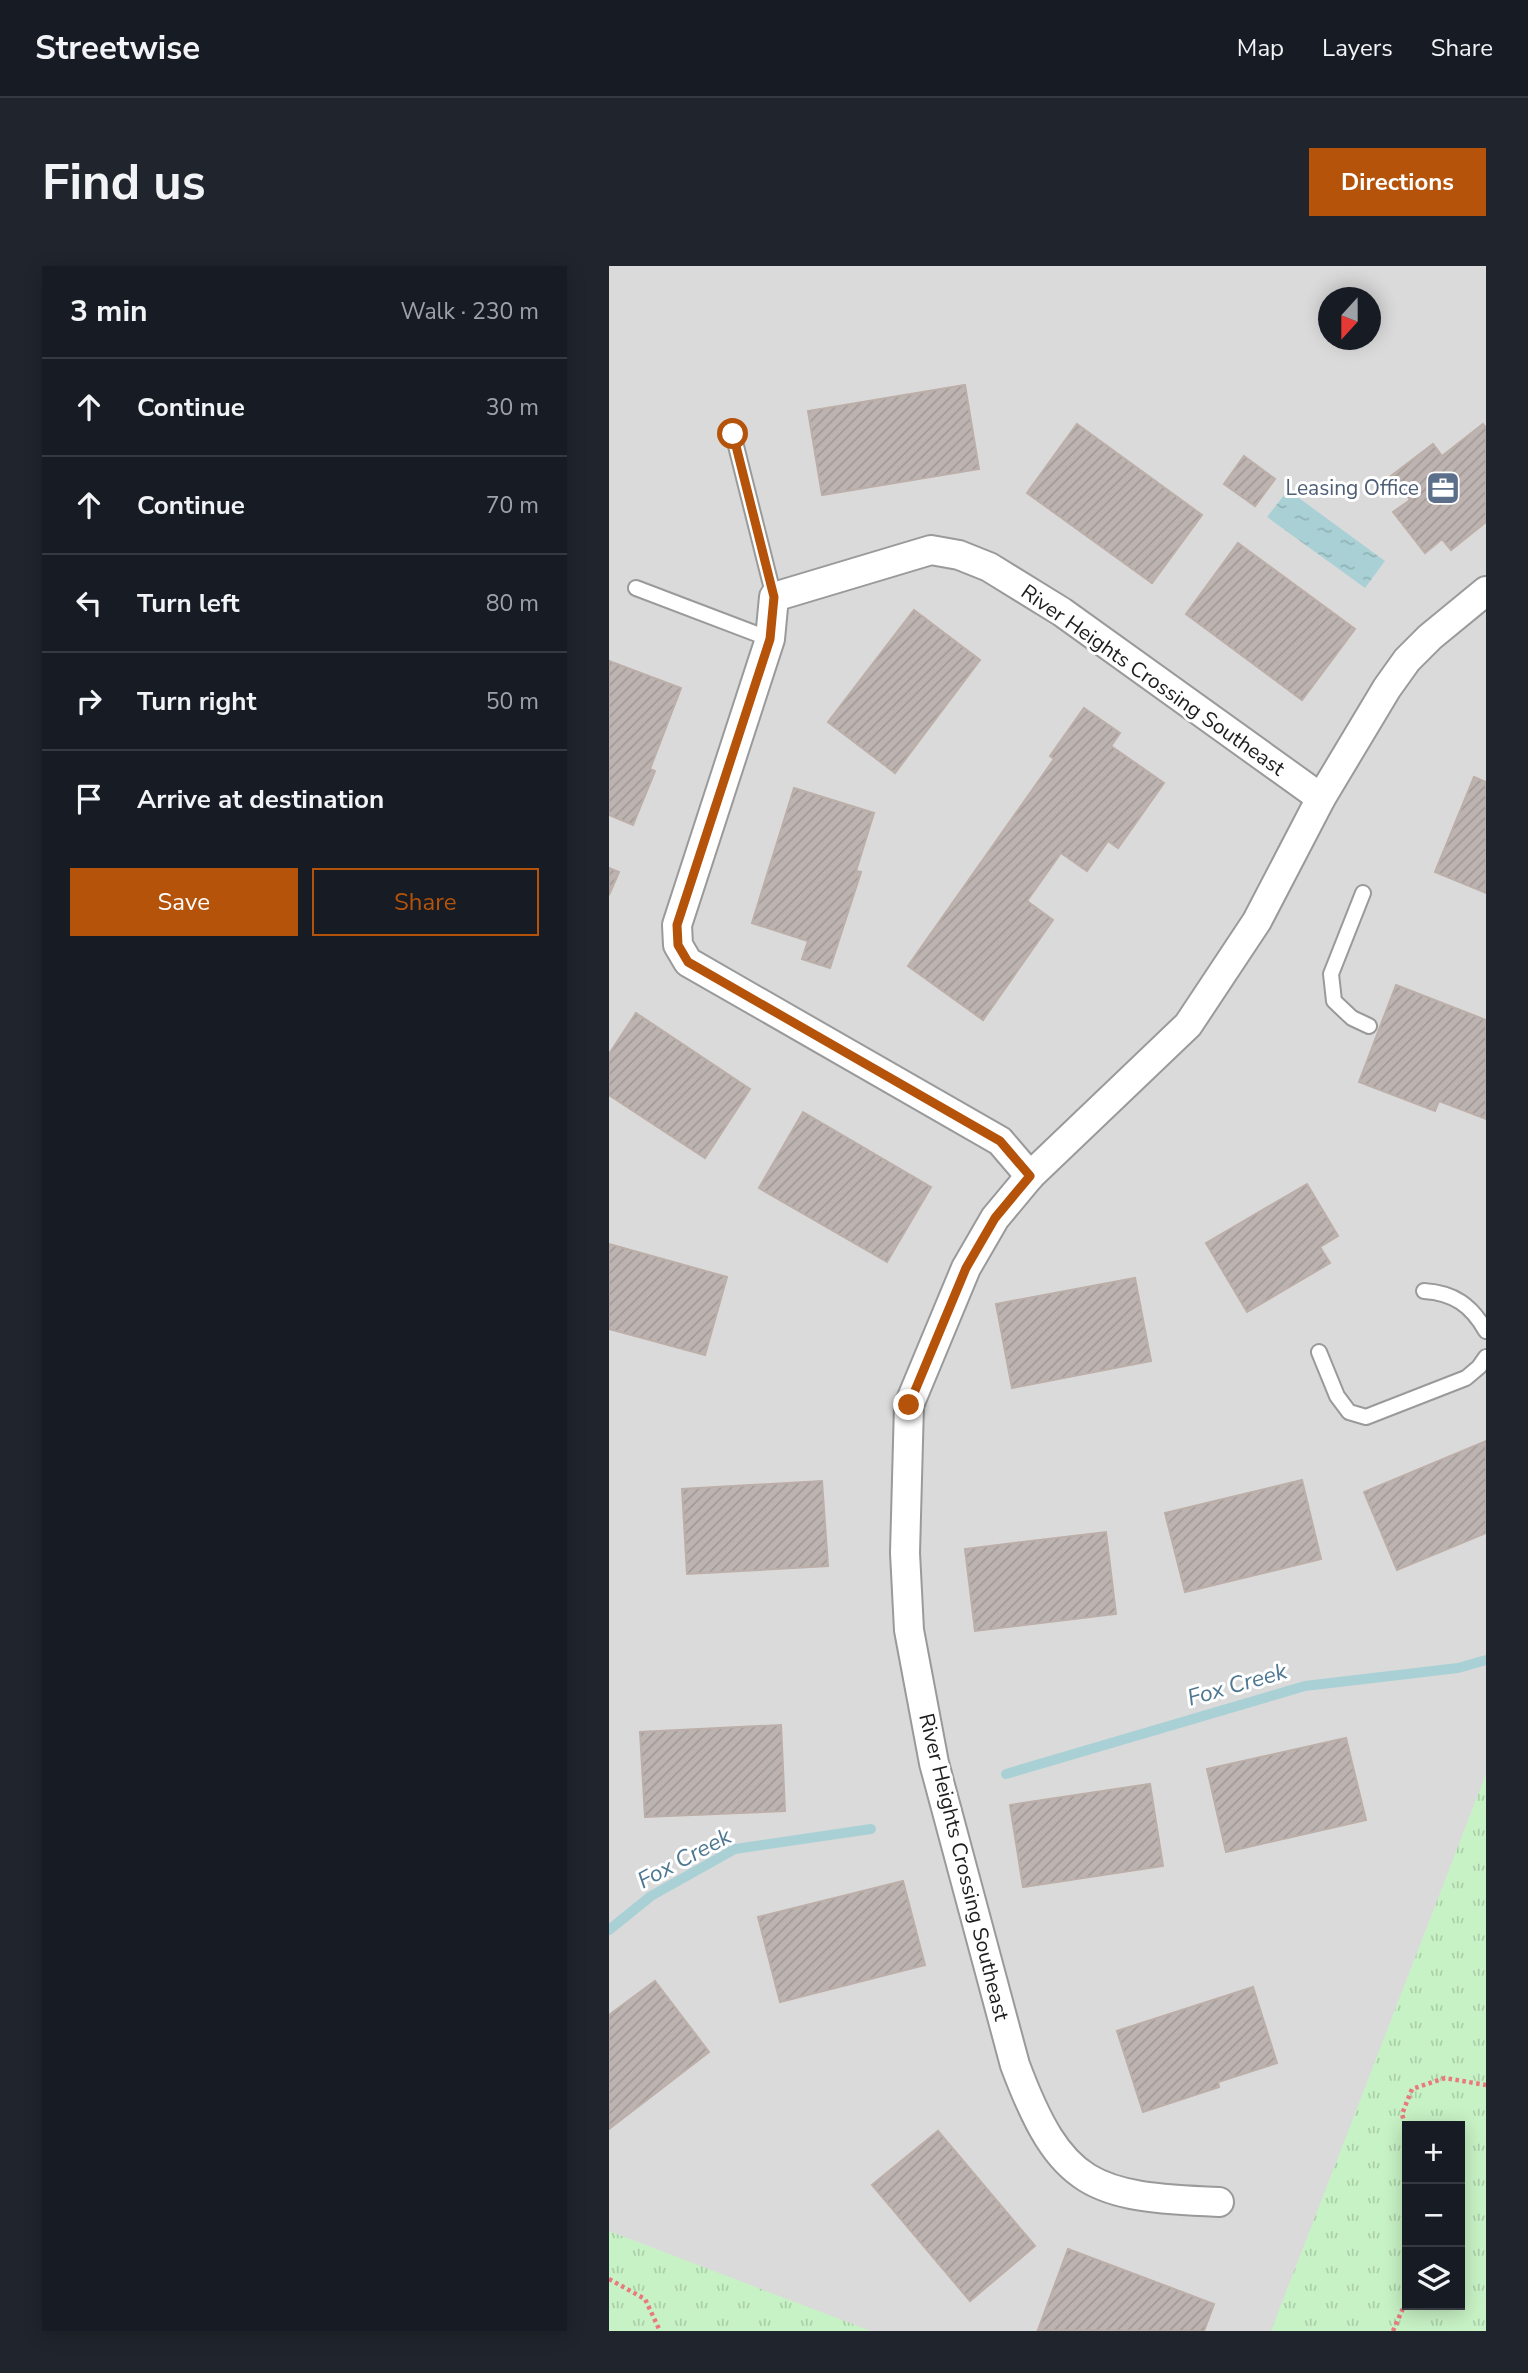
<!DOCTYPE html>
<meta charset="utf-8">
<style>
:root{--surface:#171b24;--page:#20242c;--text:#f1f3f6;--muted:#9ea1a6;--line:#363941;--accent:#b45309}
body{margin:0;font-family:"Nunito Sans",sans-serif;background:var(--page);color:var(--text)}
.controls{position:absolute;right:21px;bottom:21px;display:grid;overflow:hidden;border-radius:0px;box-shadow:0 4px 18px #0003}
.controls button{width:63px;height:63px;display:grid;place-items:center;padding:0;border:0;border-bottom:2px solid var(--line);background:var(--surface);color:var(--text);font:35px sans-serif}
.compass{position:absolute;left:709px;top:21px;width:63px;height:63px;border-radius:50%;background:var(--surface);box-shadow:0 4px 18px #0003;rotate:201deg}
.stop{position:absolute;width:21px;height:21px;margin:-16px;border:5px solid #b45309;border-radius:50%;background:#fff}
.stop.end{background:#b45309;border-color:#fff;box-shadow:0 2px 7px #0008}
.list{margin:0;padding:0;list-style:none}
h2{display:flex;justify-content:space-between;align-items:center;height:91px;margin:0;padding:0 28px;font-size:30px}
h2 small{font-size:23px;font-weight:400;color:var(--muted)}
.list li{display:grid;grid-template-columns:46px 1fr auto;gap:21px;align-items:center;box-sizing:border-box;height:98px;padding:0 28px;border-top:2px solid var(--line)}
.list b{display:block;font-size:26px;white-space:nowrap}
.list em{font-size:23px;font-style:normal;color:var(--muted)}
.actions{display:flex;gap:14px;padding:21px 28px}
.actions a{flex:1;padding:16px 0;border:2px solid var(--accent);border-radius:0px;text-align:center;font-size:24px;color:var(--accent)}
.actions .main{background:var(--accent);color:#fff}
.icon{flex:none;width:38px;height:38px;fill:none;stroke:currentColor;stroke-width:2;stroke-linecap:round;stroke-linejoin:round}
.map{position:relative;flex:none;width:877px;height:2065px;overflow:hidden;border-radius:0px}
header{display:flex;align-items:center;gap:42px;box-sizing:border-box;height:98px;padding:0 35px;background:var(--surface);border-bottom:2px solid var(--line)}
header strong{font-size:33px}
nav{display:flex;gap:38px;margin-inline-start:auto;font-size:24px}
.intro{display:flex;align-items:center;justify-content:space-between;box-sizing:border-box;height:168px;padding:0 42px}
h1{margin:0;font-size:49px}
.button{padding:18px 32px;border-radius:0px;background:var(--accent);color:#fff;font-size:24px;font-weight:700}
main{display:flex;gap:42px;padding:0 42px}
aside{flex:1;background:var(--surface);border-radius:0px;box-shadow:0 4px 18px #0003}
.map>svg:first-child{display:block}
.residential{fill:#dbdada;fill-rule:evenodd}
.park{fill:url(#park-tufts);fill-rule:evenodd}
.water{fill:url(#water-ripples)}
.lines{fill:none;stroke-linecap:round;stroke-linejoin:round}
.stream{stroke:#a9d1d5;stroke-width:10}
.building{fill:url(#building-hatch);stroke:#bcaea8;stroke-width:2}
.lane-casing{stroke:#9a9a9a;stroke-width:18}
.street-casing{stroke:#9a9a9a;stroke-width:32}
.path{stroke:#e9797c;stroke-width:4.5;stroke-dasharray:3.5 3.5;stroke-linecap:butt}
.lane{stroke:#fff;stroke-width:14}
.street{stroke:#fff;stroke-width:28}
.route{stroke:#b45309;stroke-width:9}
.labels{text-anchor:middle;stroke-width:6;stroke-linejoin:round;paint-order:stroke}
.service-label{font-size:21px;fill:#4e5e75;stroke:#fff;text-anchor:end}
.street-label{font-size:21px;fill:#1d1d1d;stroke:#fff}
.water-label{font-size:23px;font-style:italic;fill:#4e7892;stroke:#fff}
</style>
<header>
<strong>Streetwise</strong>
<nav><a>Map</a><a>Layers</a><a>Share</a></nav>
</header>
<div class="intro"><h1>Find us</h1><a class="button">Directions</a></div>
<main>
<aside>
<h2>3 min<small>Walk · 230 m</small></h2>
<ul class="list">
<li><svg class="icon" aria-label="ahead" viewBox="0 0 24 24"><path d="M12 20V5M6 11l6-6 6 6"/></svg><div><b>Continue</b></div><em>30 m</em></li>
<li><svg class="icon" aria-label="ahead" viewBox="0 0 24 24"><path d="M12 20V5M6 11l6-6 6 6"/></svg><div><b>Continue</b></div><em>70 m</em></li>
<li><svg class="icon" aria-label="left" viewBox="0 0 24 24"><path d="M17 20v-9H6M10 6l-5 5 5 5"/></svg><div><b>Turn left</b></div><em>80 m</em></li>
<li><svg class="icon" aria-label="right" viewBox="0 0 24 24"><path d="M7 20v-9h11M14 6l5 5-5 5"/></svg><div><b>Turn right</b></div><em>50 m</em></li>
<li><svg class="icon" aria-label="arrive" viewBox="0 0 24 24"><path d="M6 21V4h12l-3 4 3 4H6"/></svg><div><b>Arrive at destination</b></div></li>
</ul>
<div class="actions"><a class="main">Save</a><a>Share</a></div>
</aside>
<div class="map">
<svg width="877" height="2065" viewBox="0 0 877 2065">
<defs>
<pattern id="park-tufts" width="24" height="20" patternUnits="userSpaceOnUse" patternTransform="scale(1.75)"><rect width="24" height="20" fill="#c7f2c5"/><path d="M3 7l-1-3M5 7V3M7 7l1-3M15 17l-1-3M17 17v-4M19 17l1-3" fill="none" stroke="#aacfa9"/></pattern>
<pattern id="water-ripples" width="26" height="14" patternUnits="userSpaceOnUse" patternTransform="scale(1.75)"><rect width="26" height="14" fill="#a9d1d5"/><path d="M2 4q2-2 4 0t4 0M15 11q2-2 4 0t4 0" fill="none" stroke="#91b3b6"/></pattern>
<pattern id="building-hatch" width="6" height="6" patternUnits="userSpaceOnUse" patternTransform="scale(1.75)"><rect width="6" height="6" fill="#bdb4b1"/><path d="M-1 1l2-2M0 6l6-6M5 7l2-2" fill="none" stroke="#a29a98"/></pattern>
</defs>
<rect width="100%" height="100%" fill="#ede9e4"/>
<path class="residential" d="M0,0H877V1531L670,2065H239L0,1970ZM720,32H762V74H720Z"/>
<g class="park">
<path d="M877,1508V2065H662ZM851,1860V2039H798V1860Z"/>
<polygon points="0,1965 262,2065 0,2065"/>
</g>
<polygon class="water" points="679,224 776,295 756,322 658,251"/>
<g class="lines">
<g class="stream">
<polyline points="397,1508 696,1420 849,1402 877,1394"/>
<polyline points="0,1664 42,1630 126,1583 262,1563"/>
</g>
</g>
<g class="building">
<polygon points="356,119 370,203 213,229 199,145"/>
<polygon points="468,158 593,249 543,317 418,227"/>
<polygon points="874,158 877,162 877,256 842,284 833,273 816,287 784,246 801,234 782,210 824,178 833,190"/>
<polygon points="635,190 666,213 646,240 615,218"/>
<polygon points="629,277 746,363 693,434 577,348"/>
<polygon points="305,344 371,394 286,507 219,456"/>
<polygon points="0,395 72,422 41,503 46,505 24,559 0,549"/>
<polygon points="475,442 511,467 502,480 555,517 509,582 499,575 478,605 452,587 418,635 444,654 374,754 299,700 445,493 441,490"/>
<polygon points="865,511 877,516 877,627 826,606"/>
<polygon points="185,522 265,547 247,605 252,606 221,702 193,693 199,675 143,657"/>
<polygon points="0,602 10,606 0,629"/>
<polygon points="787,719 877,754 877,853 830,835 826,845 750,816"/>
<polygon points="27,747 141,823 96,892 0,829 0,788"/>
<polygon points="194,846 322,921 278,996 150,922"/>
<polygon points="698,918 729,970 711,981 721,997 638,1046 597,977"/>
<polygon points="0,978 118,1011 96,1089 0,1063"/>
<polygon points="526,1012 542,1095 403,1122 387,1038"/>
<polygon points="877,1175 877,1267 788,1304 755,1226"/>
<polygon points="693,1214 712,1293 576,1326 556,1247"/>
<polygon points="213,1215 219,1300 78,1308 73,1223"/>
<polygon points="497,1266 507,1348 366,1365 356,1283"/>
<polygon points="172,1459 176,1545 36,1551 31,1466"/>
<polygon points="737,1472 757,1554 617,1586 598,1503"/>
<polygon points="541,1518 554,1600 414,1621 401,1539"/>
<polygon points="294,1615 316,1699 171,1736 149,1651"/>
<polygon points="46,1715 100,1786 0,1863 0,1749"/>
<polygon points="644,1721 668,1797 609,1816 610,1821 534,1846 508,1765"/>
<polygon points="329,1865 426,1980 361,2035 263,1919"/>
<polygon points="459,1983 605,2038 595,2065 429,2064"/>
</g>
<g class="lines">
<g class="lane-casing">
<g id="lane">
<polyline points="124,168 165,331"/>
<polyline points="27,322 161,373"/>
<polyline points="754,627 722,708 725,735 743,752 760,760"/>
<path d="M815,1025C845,1027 862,1039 877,1065"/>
<polyline points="710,1086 728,1130 740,1146 757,1151 857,1112 870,1101 877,1091"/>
</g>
</g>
<g class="street-casing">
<g id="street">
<polyline points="421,910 391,875 79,696 69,679 68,659 161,373 165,331 322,284 350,289 380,301 453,346 712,532"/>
<path d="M610,1936C484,1931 452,1922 406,1799L325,1497L300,1364L296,1287L300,1139L357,1002L386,952L421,910L579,759L648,655L712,532L778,422L798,394L821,371L877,325"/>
</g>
</g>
<g class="path">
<polyline points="798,1866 793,1848 803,1823 836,1812 877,1819"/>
<polyline points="0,2013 36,2033 51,2065"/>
<polyline points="784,2065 798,2033"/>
</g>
<use href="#lane" class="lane"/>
<use href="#street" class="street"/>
</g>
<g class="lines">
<polyline class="route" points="124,168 165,331 161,373 68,659 69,679 79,696 391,875 421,910 386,952 357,1002 300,1139"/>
</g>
<defs>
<g id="office-square" transform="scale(1.75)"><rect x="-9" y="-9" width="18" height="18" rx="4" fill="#5c6f8a" stroke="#fff"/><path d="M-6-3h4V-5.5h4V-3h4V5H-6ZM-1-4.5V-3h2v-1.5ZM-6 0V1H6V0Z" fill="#fff"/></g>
</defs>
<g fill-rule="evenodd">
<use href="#office-square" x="834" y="222"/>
</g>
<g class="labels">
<g class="service-label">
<text x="810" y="229">Leasing Office</text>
</g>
<g class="street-label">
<text transform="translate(544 414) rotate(35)" y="7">River Heights Crossing Southeast</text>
<text transform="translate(355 1601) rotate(76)" y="7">River Heights Crossing Southeast</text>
</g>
<g class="water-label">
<text transform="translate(628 1418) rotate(-16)" y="8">Fox Creek</text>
<text transform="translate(75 1592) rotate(-28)" y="8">Fox Creek</text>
</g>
</g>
</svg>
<div class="controls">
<button>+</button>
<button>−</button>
<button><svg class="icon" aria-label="layers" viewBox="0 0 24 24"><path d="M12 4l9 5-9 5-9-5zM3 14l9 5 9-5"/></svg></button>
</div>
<svg class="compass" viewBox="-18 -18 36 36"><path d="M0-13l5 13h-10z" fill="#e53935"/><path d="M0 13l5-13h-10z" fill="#9ea1a6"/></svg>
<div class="stop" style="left:124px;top:168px"></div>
<div class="stop end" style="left:300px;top:1139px"></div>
</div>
</main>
